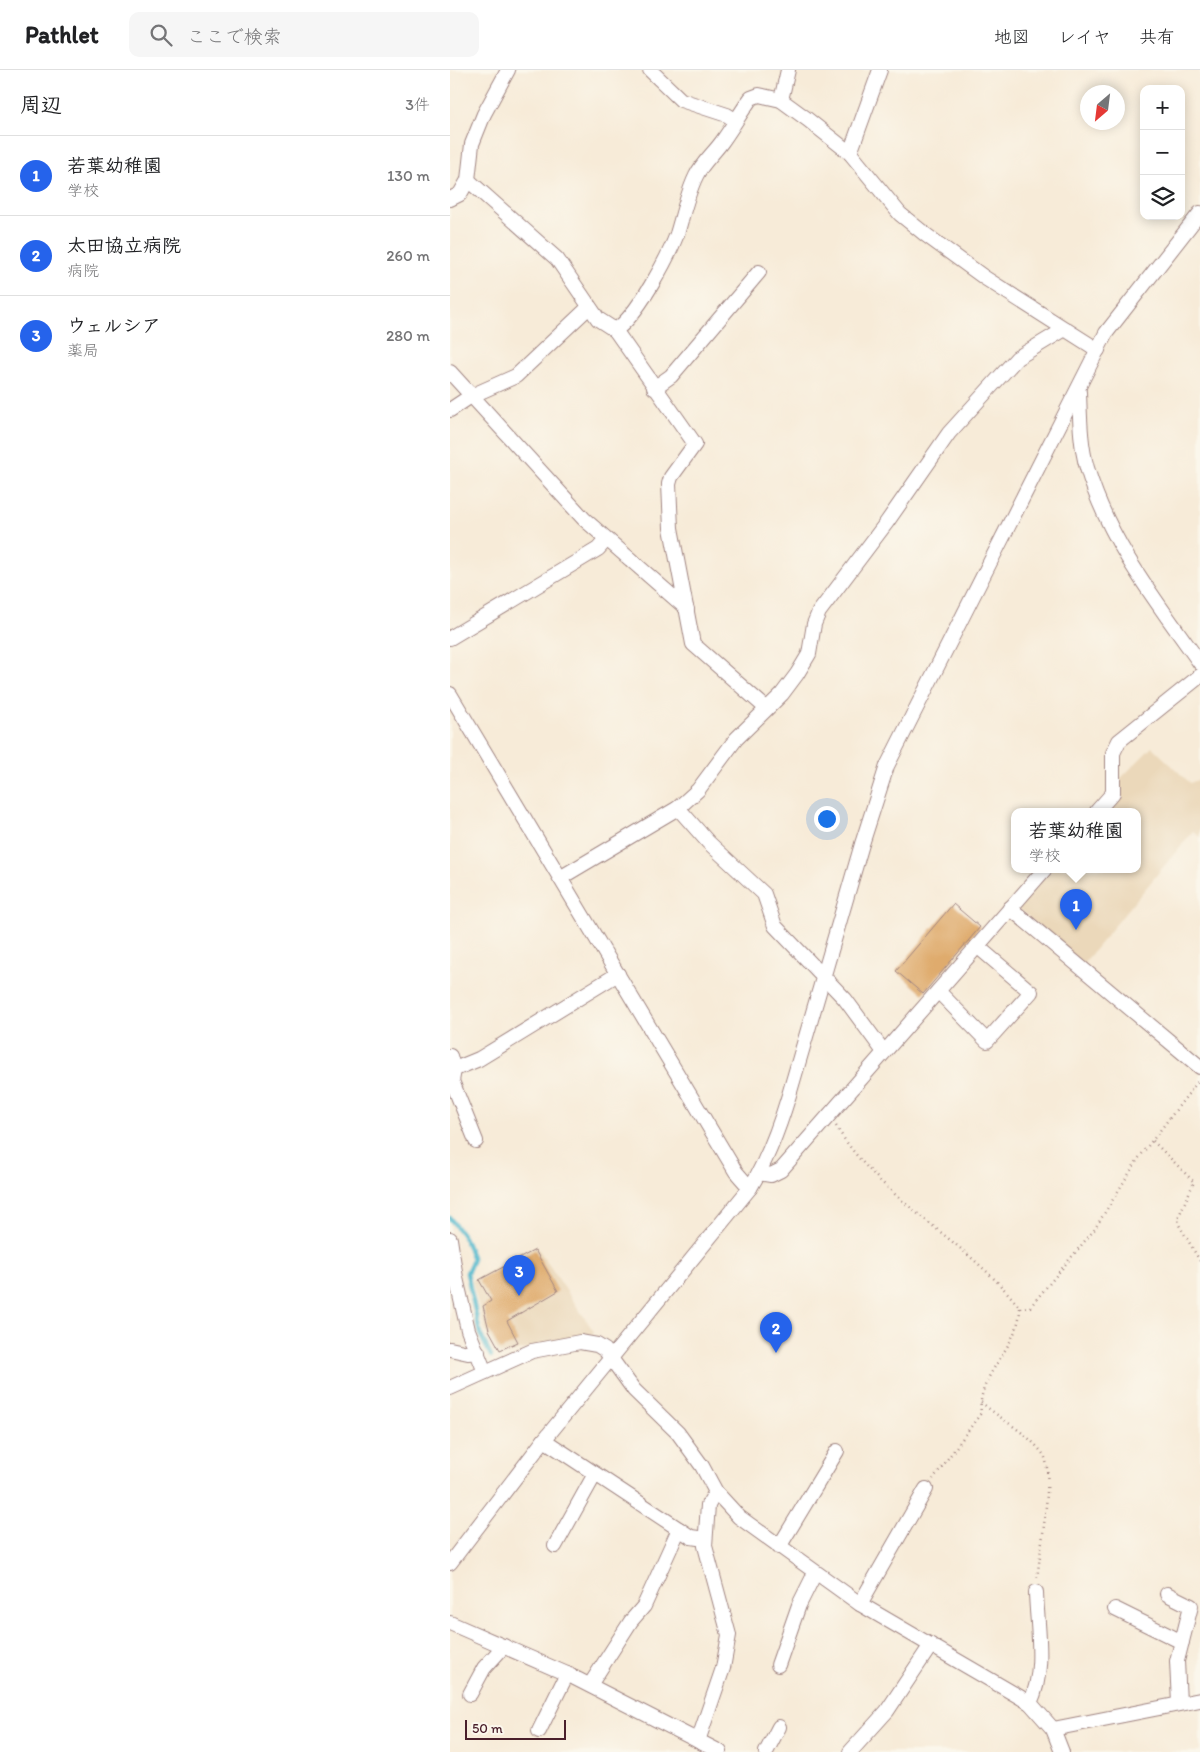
<!DOCTYPE html>
<html lang="ja">
<meta charset="utf-8">
<style>
:root{--surface:#fff;--page:#f6f6f6;--text:#202124;--muted:#757577;--line:#e0e0e0;--accent:#2563eb}
body{margin:0;font-family:Itim,"Klee One",sans-serif;background:var(--page);color:var(--text)}
.controls{position:absolute;right:15px;top:15px;display:grid;overflow:hidden;border-radius:10px;box-shadow:0 2px 12px #0003}
.controls button{width:45px;height:45px;display:grid;place-items:center;padding:0;border:0;border-bottom:1px solid var(--line);background:var(--surface);color:var(--text);font:25px sans-serif}
.compass{position:absolute;left:630px;top:15px;width:45px;height:45px;border-radius:50%;background:var(--surface);box-shadow:0 2px 12px #0003;rotate:208deg}
.scale{position:absolute;left:15px;bottom:12px;width:101px;box-sizing:border-box;padding-left:5px;border:2px solid #4a1f2b;border-top:0;font-size:14px;line-height:18px;white-space:nowrap;color:#4a1f2b;-webkit-text-stroke:4px #fbf7ec;paint-order:stroke}
.you{position:absolute;left:376px;top:748px;width:18px;height:18px;margin:-12px;border:4px solid #fff;border-radius:50%;background:#1a73e8;box-shadow:0 0 0 8px #1a73e833}
.badge{display:grid;place-items:center;width:32px;height:32px;border-radius:50%;background:var(--accent);color:#fff;font-size:16px;font-weight:700}
.pin{position:absolute;translate:-50% -41px;filter:drop-shadow(0 1px 2px #0008)}
.pin::after{content:'';position:absolute;top:26px;width:18px;height:15px;background:inherit;clip-path:polygon(0 0,100% 0,50% 100%)}
.popup{position:absolute;left:561px;top:738px;width:130px;height:65px;box-sizing:border-box;display:grid;place-content:center;border-radius:10px;background:var(--surface);filter:drop-shadow(0 1px 4px #0005);font-size:16px;white-space:nowrap;color:var(--muted)}
.popup b{font-size:19px;color:var(--text)}
.popup::after{content:'';position:absolute;left:50%;top:100%;margin-left:-10px;border:10px solid transparent;border-top-color:var(--surface)}
.list{margin:0;padding:0;list-style:none}
h2{display:flex;justify-content:space-between;align-items:center;height:65px;margin:0;padding:0 20px;font-size:21px}
h2 small{font-size:16px;font-weight:400;color:var(--muted)}
.list li{display:grid;grid-template-columns:32px 1fr auto;gap:15px;align-items:center;box-sizing:border-box;height:80px;padding:0 20px;border-top:1px solid var(--line)}
.list b{display:block;font-size:19px;white-space:nowrap}
.list p{margin:0;font-size:16px;white-space:nowrap;color:var(--muted)}
.list em{font-size:16px;font-style:normal;color:var(--muted)}
.icon{flex:none;width:28px;height:28px;fill:none;stroke:currentColor;stroke-width:2;stroke-linecap:round;stroke-linejoin:round}
.map{position:relative;flex:none;width:750px;height:1682px;overflow:hidden}
header{display:flex;align-items:center;gap:30px;box-sizing:border-box;height:70px;padding:0 25px;background:var(--surface);border-bottom:1px solid var(--line)}
header strong{font-size:24px}
nav{display:flex;gap:28px;margin-inline-start:auto;font-size:18px}
.search{width:350px;height:45px;background:var(--page);display:flex;align-items:center;gap:12px;box-sizing:border-box;padding:0 18px;border-radius:10px;color:var(--muted);font-size:19px}
main{display:flex}
aside{flex:1;background:var(--surface)}
.map>svg:first-child{display:block}
.built{fill:#ebd8ba}
.lines{fill:none;stroke-linecap:round;stroke-linejoin:round}
.stream{stroke:#4fb7cc;stroke-width:4.5}
.building{fill:#dfab6d}
.minor-casing{stroke:#a08582;stroke-width:16}
.path{stroke:#a08582;stroke-width:2.5;stroke-dasharray:1 4;stroke-linecap:butt}
.minor{stroke:#fff;stroke-width:14}
</style>
<header>
<strong>Pathlet</strong>
<div class="search"><svg class="icon" aria-label="search" viewBox="0 0 24 24"><circle cx="10" cy="10" r="6"/><path d="M15 15l6 6"/></svg>ここで検索</div>
<nav><a>地図</a><a>レイヤ</a><a>共有</a></nav>
</header>
<main>
<aside>
<h2>周辺<small>3件</small></h2>
<ul class="list">
<li><span class="badge">1</span><div><b>若葉幼稚園</b><p>学校</p></div><em>130 m</em></li>
<li><span class="badge">2</span><div><b>太田協立病院</b><p>病院</p></div><em>260 m</em></li>
<li><span class="badge">3</span><div><b>ウェルシア</b><p>薬局</p></div><em>280 m</em></li>
</ul>
</aside>
<div class="map">
<svg width="750" height="1682" viewBox="0 0 750 1682">
<rect width="100%" height="100%" fill="#fbf7ec"/>
<filter id="ink" filterUnits="userSpaceOnUse"><feTurbulence type="fractalNoise" baseFrequency=".02" numOctaves="2"/><feDisplacementMap in="SourceGraphic" scale="10" xChannelSelector="R" yChannelSelector="G"/><feConvolveMatrix kernelMatrix="1 2 1 2 8 2 1 2 1" color-interpolation-filters="sRGB"/></filter>
<filter id="wash" filterUnits="userSpaceOnUse"><feTurbulence type="fractalNoise" baseFrequency=".0096" numOctaves="4" result="noise"/><feDisplacementMap in="SourceGraphic" scale="20" xChannelSelector="R" yChannelSelector="G"/><feGaussianBlur stdDeviation="1.12" result="paint"/><feColorMatrix in="noise" values="0 0 0 0 0 0 0 0 0 0 0 0 0 0 0 0 0 1.4 0 .05"/><feComposite in="paint" operator="in"/></filter>
<g filter="url(#wash)">
<rect width="100%" height="100%" fill="#f7ebd8"/>
<g class="built">
<polygon points="702,677 740,713 750,709 750,767 743,761 633,894 568,838 602,799 687,799 687,741 651,741 667,712"/>
<polygon points="86,1176 145,1263 50,1285 35,1260 22,1211"/>
</g>
<g class="lines">
<polyline class="stream" points="0,1148 14,1167 23,1189 17,1203 30,1264 41,1286"/>
</g>
<g id="blocks">
<g class="building">
<polygon points="503,834 530,857 473,924 446,901"/>
<polygon points="85,1180 108,1221 57,1251 68,1272 50,1280 39,1260 33,1236 41,1231 29,1210"/>
</g>
</g>
</g>
<g filter="url(#ink)">
<use href="#blocks" fill-opacity="0" stroke="#a08582" stroke-width="1"/>
<g class="lines">
<g class="minor-casing">
<g id="minor">
<polyline points="200,0 231,30 277,45 285,50"/>
<polyline points="331,30 338,0"/>
<polyline points="400,83 430,0"/>
<path d="M18,110L107,189L148,249L165,260C186,248 218,188 227,164C233,145 237,124 246,106C252,93 263,84 271,73C282,58 291,42 301,28L309,25L331,30L357,49L400,83L450,144L476,165L535,208L648,280"/>
<polyline points="0,129 10,124 18,110 22,74 34,44 58,0"/>
<polyline points="165,260 245,374 221,407 219,414 221,458 243,574 316,638"/>
<polyline points="0,302 134,449 237,539"/>
<polyline points="204,318 221,306 309,202"/>
<path d="M629,322C630,347 630,374 637,398C659,472 706,531 750,593"/>
<polyline points="0,340 21,326 66,306 139,237"/>
<polyline points="0,568 148,479 156,470"/>
<polyline points="0,624 286,1102 300,1118"/>
<polyline points="228,738 258,772 314,824 325,856 395,929 434,982"/>
<polyline points="647,741 663,723 663,683 669,671 750,606"/>
<polyline points="110,808 228,738 248,720 286,669 332,624 347,604 359,584 364,554 369,542 437,452 499,363 567,288 615,259"/>
<polyline points="560,838 750,997"/>
<polyline points="488,921 537,971 581,922 527,876"/>
<polyline points="0,986 4,1000 2,1011 26,1071"/>
<polyline points="0,1001 29,989 168,904"/>
<polyline points="309,1103 321,1105 331,1100 595,799"/>
<polyline points="0,1169 6,1208 18,1260 35,1302"/>
<polyline points="0,1279 18,1283 28,1282"/>
<polyline points="0,1318 82,1281 130,1272 147,1275 155,1280 184,1320 228,1363 252,1396 266,1422 289,1447 410,1534 580,1633 603,1659 612,1682"/>
<polyline points="94,1370 241,1467 255,1469"/>
<polyline points="105,1476 145,1404"/>
<polyline points="329,1477 387,1381"/>
<path d="M0,1493L94,1370L300,1118C318,1089 329,1058 339,1025L412,774L437,696L656,263L750,143"/>
<polyline points="717,1524 741,1536 727,1591 729,1633"/>
<polyline points="410,1534 476,1419"/>
<polyline points="665,1539 732,1572"/>
<polyline points="0,1553 117,1604 270,1682"/>
<polyline points="328,1595 349,1535 365,1503"/>
<polyline points="140,1615 181,1551 194,1536 229,1459"/>
<polyline points="20,1624 34,1598 54,1576"/>
<path d="M580,1633C596,1601 587,1557 586,1522"/>
<polyline points="603,1659 750,1630"/>
<polyline points="89,1661 117,1604"/>
<polyline points="248,1671 273,1598 279,1565 255,1476 258,1435 266,1422"/>
<polyline points="316,1682 329,1657"/>
<polyline points="400,1682 437,1641 481,1575"/>
</g>
</g>
<g class="path">
<path d="M386,1056C431,1132 517,1169 570,1238C570,1277 526,1304 531,1343L483,1409"/>
<polyline points="703,1071 744,1112 728,1148 729,1155 750,1191"/>
<polyline points="570,1238 580,1237 644,1160 688,1089 749,1010"/>
<path d="M531,1332C551,1350 577,1362 593,1384C605,1398 589,1487 587,1510"/>
</g>
<use href="#minor" class="minor"/>
</g>
</g>
</svg>
<div class="controls">
<button>+</button>
<button>−</button>
<button><svg class="icon" aria-label="layers" viewBox="0 0 24 24"><path d="M12 4l9 5-9 5-9-5zM3 14l9 5 9-5"/></svg></button>
</div>
<svg class="compass" viewBox="-18 -18 36 36"><path d="M0-13l5 13h-10z" fill="#e53935"/><path d="M0 13l5-13h-10z" fill="#757577"/></svg>
<div class="scale">50 m</div>
<div class="you"></div>
<div class="pin badge" style="left:626px;top:860px">1</div>
<div class="popup"><b>若葉幼稚園</b>学校</div>
<div class="pin badge" style="left:326px;top:1283px">2</div>
<div class="pin badge" style="left:69px;top:1226px">3</div>
</div>
</main>
